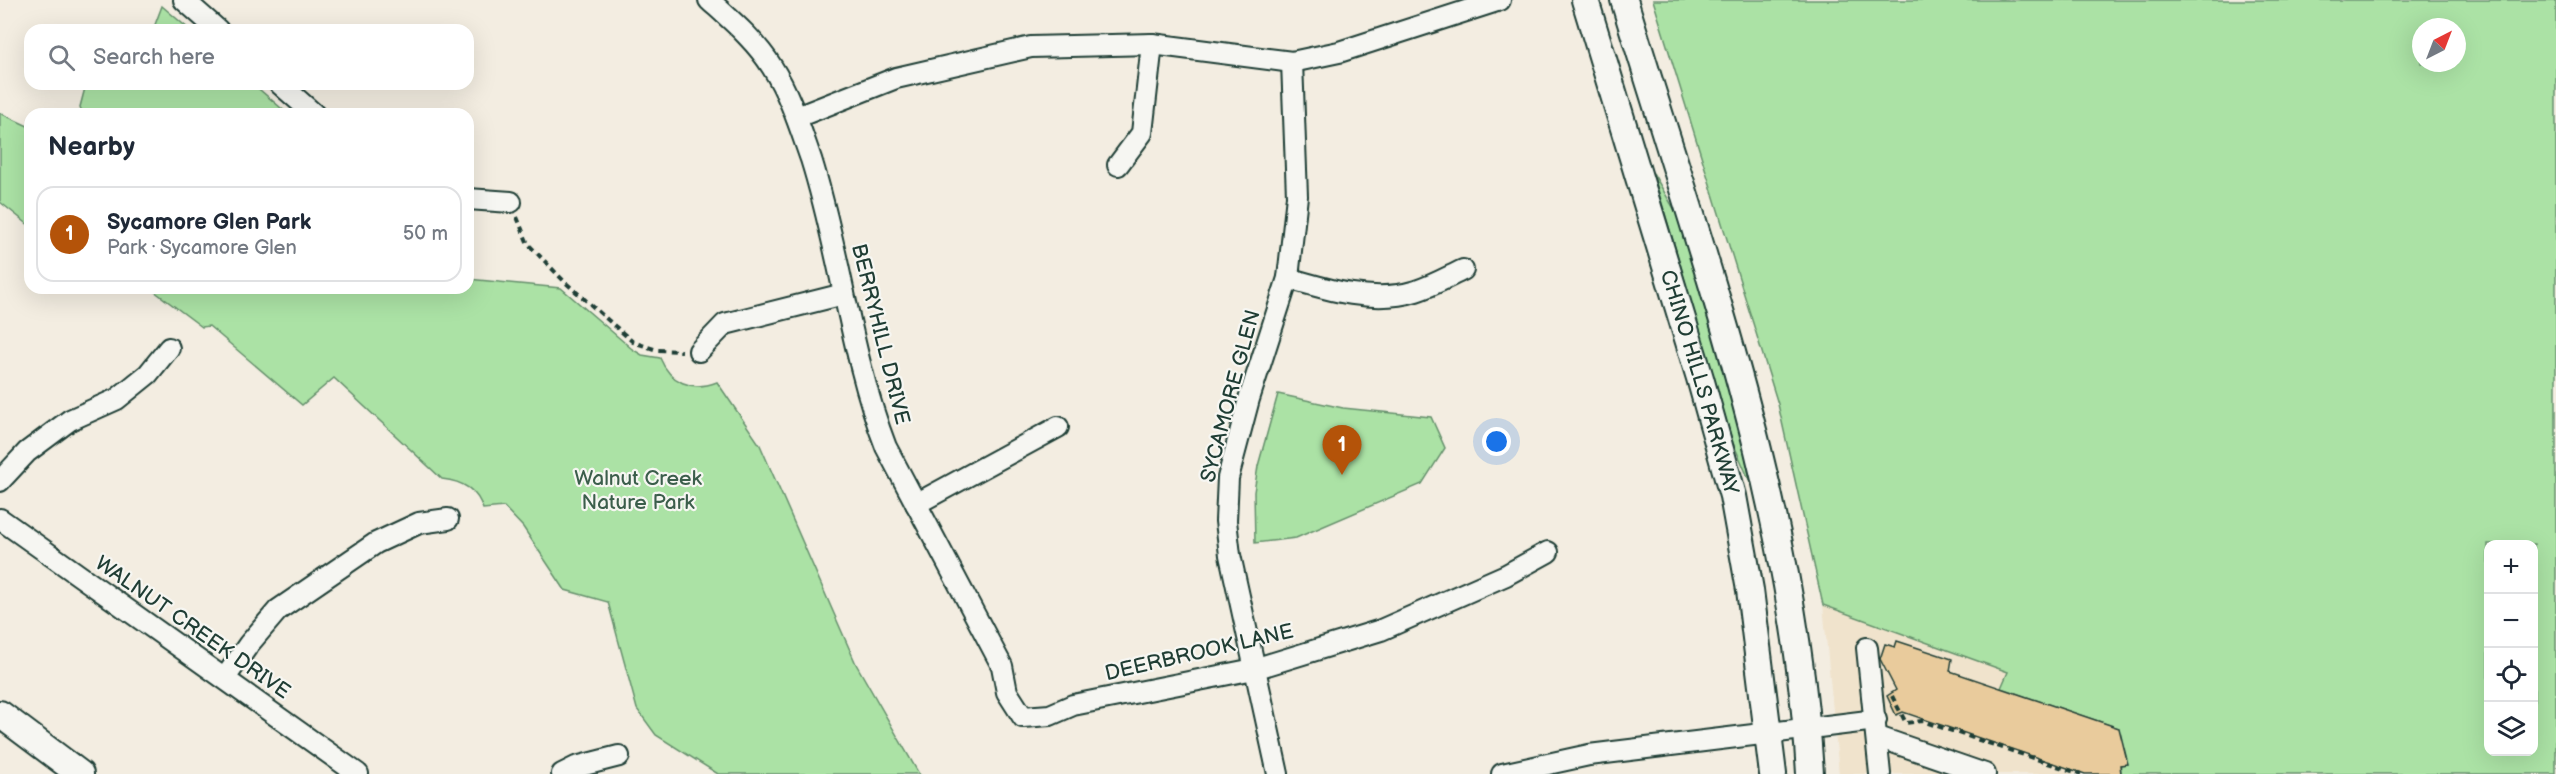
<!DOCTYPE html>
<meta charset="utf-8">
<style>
:root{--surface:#fff;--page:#f2f2f3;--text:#1f2937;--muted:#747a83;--line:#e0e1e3;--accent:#b45309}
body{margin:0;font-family:"Balsamiq Sans",sans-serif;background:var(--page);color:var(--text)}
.controls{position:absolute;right:18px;bottom:18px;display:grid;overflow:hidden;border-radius:12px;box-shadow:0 6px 24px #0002}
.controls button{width:54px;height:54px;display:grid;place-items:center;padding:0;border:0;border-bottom:2px solid var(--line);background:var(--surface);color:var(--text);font:30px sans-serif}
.compass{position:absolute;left:2412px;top:18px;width:54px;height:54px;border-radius:50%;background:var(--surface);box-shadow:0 6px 24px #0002;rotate:42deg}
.you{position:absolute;left:1497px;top:442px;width:21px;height:21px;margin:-15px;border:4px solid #fff;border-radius:50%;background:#1a73e8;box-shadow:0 0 0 9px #1a73e833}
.badge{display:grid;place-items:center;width:39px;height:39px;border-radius:50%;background:var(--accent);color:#fff;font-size:20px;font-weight:700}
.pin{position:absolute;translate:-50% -50px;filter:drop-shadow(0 2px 3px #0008)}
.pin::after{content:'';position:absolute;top:32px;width:21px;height:18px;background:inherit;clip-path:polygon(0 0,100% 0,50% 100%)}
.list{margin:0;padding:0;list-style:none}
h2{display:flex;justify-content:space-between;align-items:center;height:78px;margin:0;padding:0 24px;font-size:26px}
h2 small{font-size:20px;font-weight:400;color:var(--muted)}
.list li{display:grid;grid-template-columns:39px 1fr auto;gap:18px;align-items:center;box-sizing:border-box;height:96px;margin:0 12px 12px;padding:0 12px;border:2px solid var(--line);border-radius:18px}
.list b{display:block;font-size:22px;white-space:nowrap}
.list p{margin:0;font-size:20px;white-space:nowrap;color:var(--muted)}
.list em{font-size:20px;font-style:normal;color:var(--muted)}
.icon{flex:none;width:33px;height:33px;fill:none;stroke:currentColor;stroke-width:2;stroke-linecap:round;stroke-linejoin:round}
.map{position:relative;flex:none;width:2556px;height:774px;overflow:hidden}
.search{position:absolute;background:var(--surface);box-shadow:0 6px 24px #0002;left:24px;top:24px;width:450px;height:66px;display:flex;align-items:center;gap:15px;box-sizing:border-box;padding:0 21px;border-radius:18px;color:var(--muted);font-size:22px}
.panel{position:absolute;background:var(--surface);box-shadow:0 6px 24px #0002;left:24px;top:108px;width:450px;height:186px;border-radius:18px}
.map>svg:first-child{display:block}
.built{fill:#f0e3cc}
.green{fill:#abe2a5;stroke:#65906c;stroke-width:1.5;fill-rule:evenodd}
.building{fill:#e9cb9c;stroke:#1f3d34;stroke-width:1.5}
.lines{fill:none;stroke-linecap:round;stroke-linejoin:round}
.minor-casing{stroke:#1f3d34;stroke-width:24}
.major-casing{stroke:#1f3d34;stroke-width:30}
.path{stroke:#1f3d34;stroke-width:4;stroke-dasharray:6 4.5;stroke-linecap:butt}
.minor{stroke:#f6f6f2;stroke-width:20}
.major{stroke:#f6f6f2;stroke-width:26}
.labels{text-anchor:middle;stroke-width:4.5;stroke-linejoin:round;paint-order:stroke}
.street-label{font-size:21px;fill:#1f3d34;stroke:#f6f6f2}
.park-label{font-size:21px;fill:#3b5e4b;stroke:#f6f6f2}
</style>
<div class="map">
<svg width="2556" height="774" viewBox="0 0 2556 774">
<rect width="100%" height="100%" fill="#f3ede1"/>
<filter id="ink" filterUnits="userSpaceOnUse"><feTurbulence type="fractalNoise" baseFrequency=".0167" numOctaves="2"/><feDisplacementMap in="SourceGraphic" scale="12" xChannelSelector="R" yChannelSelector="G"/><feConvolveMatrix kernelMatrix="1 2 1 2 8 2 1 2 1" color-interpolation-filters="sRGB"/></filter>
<g filter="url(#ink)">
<polygon class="built" points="1823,605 2015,674 2130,670 2176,774 1839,774"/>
<g class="green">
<path d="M1653,0H2556V774H2121L2119,728L2001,688L2008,672L1823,605L1778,404ZM2421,27H2457V63H2421ZM2488,544H2534V752H2488Z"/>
<polygon points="162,6 190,30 153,30"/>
<polygon points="86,84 253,84 288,114 83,114 80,107"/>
<polygon points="0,113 30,127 30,226 0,202"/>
<polygon points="1653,173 1676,212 1734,401 1751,484 1733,443"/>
<path d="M468,279L561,288L632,349L642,355L660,358C670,382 691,392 717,382L760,445L856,664L919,774H718L656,735L637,709L608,602L565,590L523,527L504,507L483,509C477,489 462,481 442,479L334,378L302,405L209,326L202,327L150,288H468Z"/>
<polygon points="1278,394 1343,408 1431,417 1445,448 1422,484 1296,538 1255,543 1254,492 1258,466"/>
</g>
<polygon class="building" points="1897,641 1952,659 1950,671 2119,728 2128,764 2120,765 2121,774 2085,774 1903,712 1896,715 1887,696 1896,690 1880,659 1885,644 1895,647"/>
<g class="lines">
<g class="minor-casing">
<g id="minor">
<polyline points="184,0 218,30"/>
<path d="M709,0C731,20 756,41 772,67C790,95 800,128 811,159C841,254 850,354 886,447L1002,666L1007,692L1023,717L1050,715L1073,705L1254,669L1381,630L1506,575L1548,552"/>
<polyline points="280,84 314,114"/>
<polyline points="797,117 896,78 1031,47 1152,44 1292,62 1339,52 1500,0"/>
<polyline points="1118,165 1142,133 1152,44"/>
<polyline points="468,199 511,202"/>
<path d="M1288,278C1328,290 1374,304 1416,291C1432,286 1448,277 1463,270"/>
<polyline points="699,351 725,324 844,294"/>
<polyline points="0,481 27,452 70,420 117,399 148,374 169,348"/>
<polyline points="916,504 1058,427"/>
<polyline points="0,519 358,774"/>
<polyline points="1867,648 1880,774"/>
<polyline points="225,678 249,644 278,610 376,543 419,523 448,519"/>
<polyline points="1878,737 1985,774"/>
<polyline points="562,774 576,767 619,756"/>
<polyline points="1278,774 1230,555 1226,521 1228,478 1249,399 1288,278 1297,196 1292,62"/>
<polyline points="1502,774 1589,755 1876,720"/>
</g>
</g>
<g class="major-casing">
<g id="major">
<path id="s1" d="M1585,0L1700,378L1733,496L1750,590L1773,774"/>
<path d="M1624,0C1701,254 1795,507 1810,774"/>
<polyline points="0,714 80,774"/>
</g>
</g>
<g class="path">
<polyline points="517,217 528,244 565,282 633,342 657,350 682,351"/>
<polyline points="1892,696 1906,723 1922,721 2081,774"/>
</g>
<use href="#minor" class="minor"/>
<use href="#major" class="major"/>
</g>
</g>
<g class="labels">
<g class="street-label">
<text transform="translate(881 334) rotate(76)" y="7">BERRYHILL DRIVE</text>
<text dy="7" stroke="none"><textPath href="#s1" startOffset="399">CHINO HILLS PARKWAY</textPath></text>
<text transform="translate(1230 396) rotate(-75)" y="7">SYCAMORE GLEN</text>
<text transform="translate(193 627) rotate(35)" y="7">WALNUT CREEK DRIVE</text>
<text transform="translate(1199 652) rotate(-13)" y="7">DEERBROOK LANE</text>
</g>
<g class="park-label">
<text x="638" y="485">Walnut Creek<tspan x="638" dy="24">Nature Park</tspan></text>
</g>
</g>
</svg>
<div class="controls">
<button>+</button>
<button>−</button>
<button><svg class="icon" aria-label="locate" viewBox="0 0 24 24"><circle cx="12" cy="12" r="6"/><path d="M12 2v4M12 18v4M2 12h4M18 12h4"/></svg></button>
<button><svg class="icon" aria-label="layers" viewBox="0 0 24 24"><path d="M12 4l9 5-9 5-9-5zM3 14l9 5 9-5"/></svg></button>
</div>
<svg class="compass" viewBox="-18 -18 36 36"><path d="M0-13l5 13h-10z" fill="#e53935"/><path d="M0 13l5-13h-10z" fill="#747a83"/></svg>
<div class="you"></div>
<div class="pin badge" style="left:1342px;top:475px">1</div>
<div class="search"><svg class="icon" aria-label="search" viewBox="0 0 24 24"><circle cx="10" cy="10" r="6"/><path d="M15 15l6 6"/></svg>Search here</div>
<section class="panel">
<h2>Nearby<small></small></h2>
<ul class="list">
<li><span class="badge">1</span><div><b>Sycamore Glen Park</b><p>Park · Sycamore Glen</p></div><em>50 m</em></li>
</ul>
</section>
</div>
